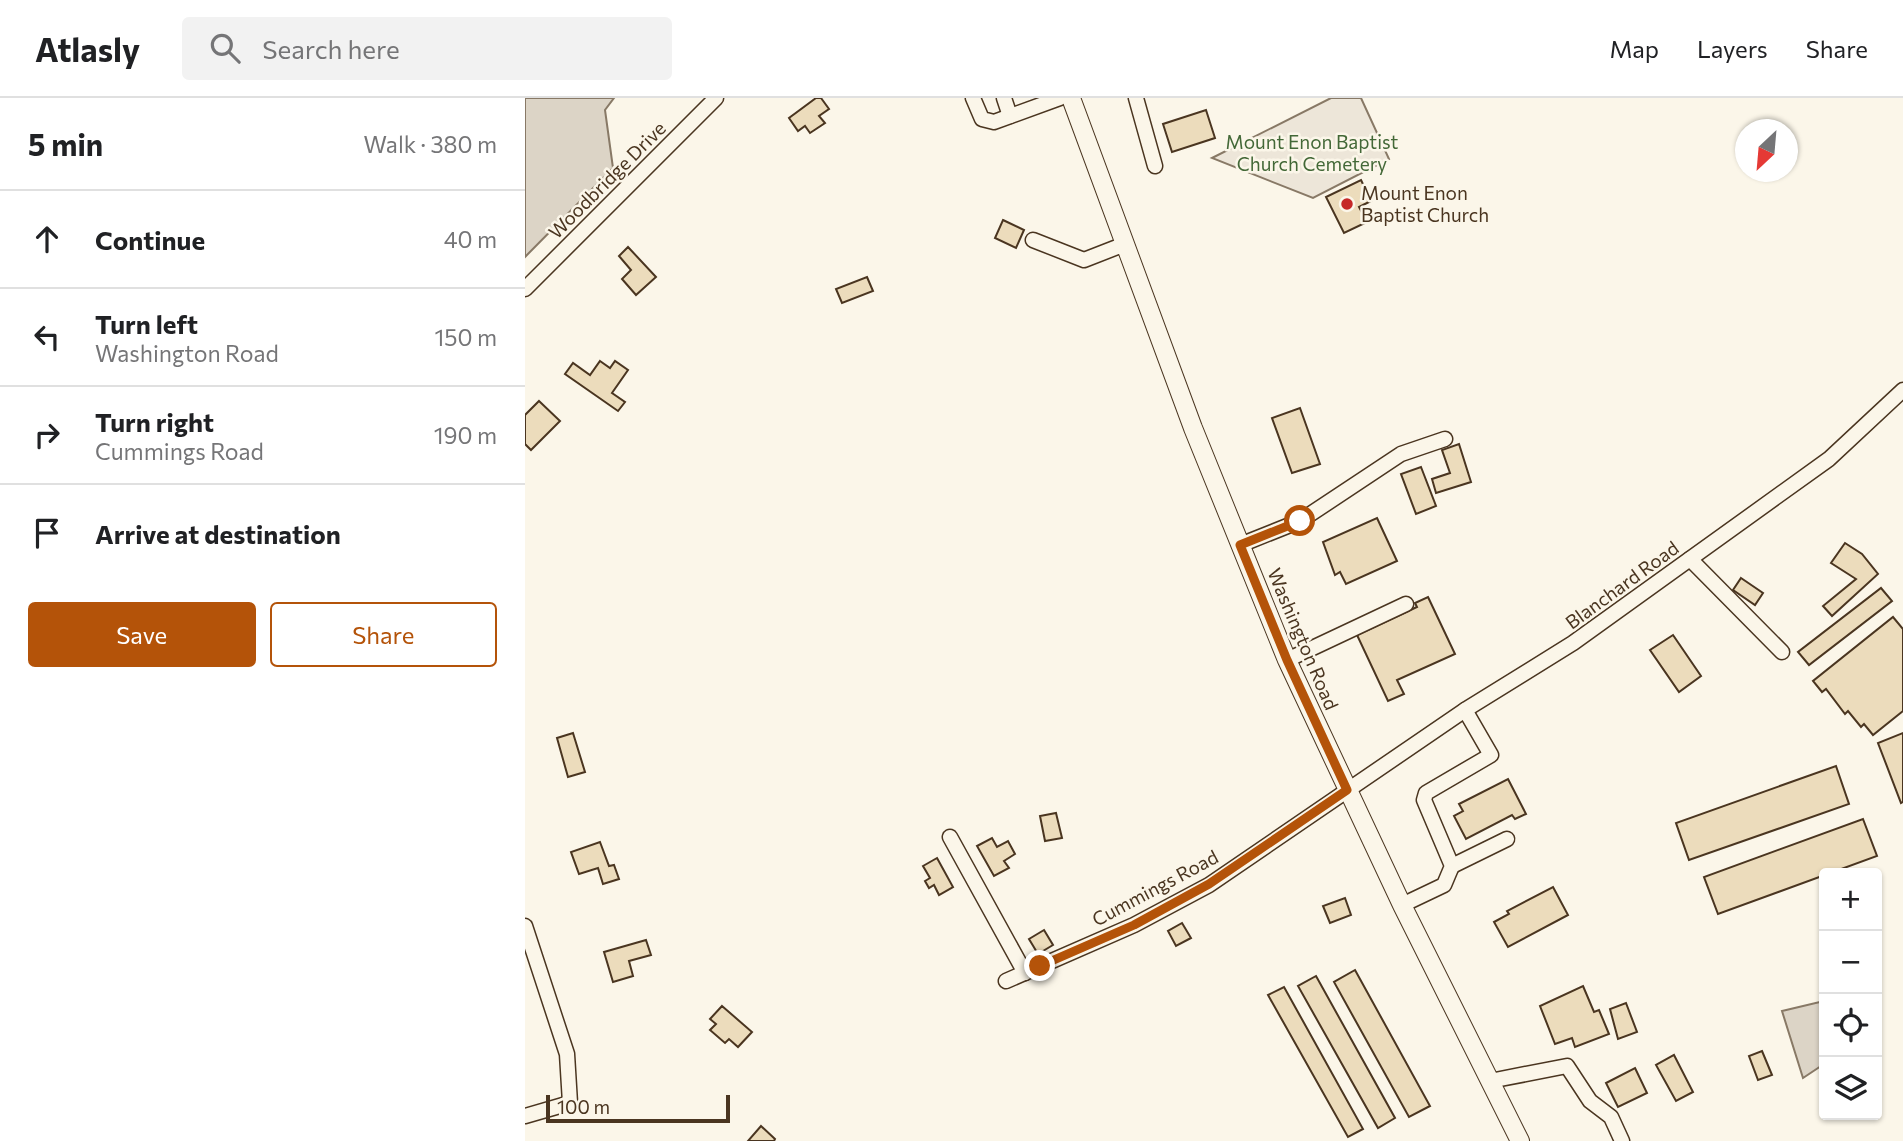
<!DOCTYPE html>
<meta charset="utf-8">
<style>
:root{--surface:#fff;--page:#f2f2f2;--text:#202124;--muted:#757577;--line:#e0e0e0;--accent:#b45309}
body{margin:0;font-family:Commissioner,sans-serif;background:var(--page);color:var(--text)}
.controls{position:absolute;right:21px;bottom:21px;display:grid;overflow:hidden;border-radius:7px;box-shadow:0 2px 5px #0004}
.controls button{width:63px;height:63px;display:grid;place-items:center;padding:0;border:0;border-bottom:2px solid var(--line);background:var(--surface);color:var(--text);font:35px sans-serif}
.compass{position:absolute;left:1210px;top:21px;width:63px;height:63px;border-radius:50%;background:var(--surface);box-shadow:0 2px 5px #0004;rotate:206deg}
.scale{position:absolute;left:21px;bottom:18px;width:184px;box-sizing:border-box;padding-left:7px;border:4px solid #4a3520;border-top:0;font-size:19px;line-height:24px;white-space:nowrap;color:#4a3520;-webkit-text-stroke:5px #fbf6e9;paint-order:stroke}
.stop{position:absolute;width:21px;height:21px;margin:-16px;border:5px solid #b45309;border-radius:50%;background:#fff}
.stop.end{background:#b45309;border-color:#fff;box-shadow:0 2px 7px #0008}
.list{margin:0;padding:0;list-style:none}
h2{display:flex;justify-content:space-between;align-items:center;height:91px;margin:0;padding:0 28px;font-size:30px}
h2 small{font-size:23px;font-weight:400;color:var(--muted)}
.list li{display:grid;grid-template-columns:46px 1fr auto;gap:21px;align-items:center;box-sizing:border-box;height:98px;padding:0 28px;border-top:2px solid var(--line)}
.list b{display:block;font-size:26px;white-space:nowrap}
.list p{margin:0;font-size:23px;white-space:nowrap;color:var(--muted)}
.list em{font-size:23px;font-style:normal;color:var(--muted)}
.actions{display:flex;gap:14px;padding:21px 28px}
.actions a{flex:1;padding:16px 0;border:2px solid var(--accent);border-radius:7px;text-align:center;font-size:24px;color:var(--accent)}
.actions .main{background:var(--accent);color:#fff}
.icon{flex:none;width:38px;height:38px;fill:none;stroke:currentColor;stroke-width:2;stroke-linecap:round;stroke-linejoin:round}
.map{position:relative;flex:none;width:1378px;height:1043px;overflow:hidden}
header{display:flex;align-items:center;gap:42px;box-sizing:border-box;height:98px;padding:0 35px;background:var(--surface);border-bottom:2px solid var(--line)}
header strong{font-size:33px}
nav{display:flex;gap:38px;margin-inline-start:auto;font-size:24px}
.search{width:490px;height:63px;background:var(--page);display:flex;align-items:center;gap:18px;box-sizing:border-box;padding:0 24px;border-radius:7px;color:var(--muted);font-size:26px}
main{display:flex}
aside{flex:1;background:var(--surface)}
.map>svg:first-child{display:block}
.green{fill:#ede6d9;stroke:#887966;stroke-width:2}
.water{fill:#dcd4c6;stroke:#887966;stroke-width:2}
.building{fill:#ecdcbc;stroke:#4a3520;stroke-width:2}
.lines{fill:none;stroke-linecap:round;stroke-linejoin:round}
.minor-casing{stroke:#4a3520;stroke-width:17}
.major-casing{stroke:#4a3520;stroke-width:20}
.minor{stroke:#fbf6e9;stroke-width:14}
.major{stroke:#fbf6e9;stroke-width:18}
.route{stroke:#b45309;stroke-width:9}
.poi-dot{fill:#c62828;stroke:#fbf6e9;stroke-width:2.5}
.labels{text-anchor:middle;stroke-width:5;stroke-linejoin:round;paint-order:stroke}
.park-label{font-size:19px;fill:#436837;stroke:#fbf6e9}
.street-label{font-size:19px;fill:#4a3520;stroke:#fbf6e9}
.poi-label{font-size:19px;fill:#4a3520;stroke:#fbf6e9;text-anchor:start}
</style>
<header>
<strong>Atlasly</strong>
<div class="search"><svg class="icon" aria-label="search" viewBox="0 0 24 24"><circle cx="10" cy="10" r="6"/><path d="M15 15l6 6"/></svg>Search here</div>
<nav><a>Map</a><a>Layers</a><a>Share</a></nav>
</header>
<main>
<aside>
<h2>5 min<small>Walk · 380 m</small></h2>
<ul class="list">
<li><svg class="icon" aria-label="ahead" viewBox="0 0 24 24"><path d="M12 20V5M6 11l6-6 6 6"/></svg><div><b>Continue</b></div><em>40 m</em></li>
<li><svg class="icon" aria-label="left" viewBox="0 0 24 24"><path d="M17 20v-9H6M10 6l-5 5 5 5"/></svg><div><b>Turn left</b><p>Washington Road</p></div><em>150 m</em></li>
<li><svg class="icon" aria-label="right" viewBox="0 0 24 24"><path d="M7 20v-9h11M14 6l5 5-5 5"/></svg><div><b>Turn right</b><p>Cummings Road</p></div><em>190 m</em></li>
<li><svg class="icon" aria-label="arrive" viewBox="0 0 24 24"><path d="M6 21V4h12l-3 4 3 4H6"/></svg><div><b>Arrive at destination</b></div></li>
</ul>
<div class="actions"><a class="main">Save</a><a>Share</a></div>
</aside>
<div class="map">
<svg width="1378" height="1043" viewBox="0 0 1378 1043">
<rect width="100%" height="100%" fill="#fbf6e9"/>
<polygon class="green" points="806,0 836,0 864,61 788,100 687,60"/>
<g class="water">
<polygon points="0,0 89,0 80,12 88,70 0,159"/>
<polygon points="1299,903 1299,966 1278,980 1257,913"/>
</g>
<g class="building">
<polygon points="291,0 296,0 304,11 294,18 300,25 285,35 280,28 273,33 264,20"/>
<polygon points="681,12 690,40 647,54 638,26"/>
<polygon points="836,82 846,103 834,109 842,124 819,135 801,99"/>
<polygon points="478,122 499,132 491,150 470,140"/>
<polygon points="103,149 131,179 111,197 97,181 106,172 94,158"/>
<polygon points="342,179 348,193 317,205 311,191"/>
<polygon points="75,263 85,270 90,263 103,272 87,295 100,304 93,313 40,276 48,265 65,277"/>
<polygon points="14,303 35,323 6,352 0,346 0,317"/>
<polygon points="775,310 795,366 767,375 747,320"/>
<polygon points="934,346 946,384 911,395 907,381 925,375 917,352"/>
<polygon points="896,369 911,408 891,416 876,376"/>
<polygon points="852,420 872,463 821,486 815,474 810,477 798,444"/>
<polygon points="1320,445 1337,456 1353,476 1307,518 1298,508 1331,481 1306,465"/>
<polygon points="1216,480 1238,495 1230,507 1208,492"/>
<polygon points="1356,490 1367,503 1284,567 1273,554"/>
<polygon points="903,499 930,556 872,582 879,596 863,603 832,537 892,509 890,505"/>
<polygon points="1368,519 1378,531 1378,613 1348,637 1339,626 1336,629 1323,613 1320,616 1301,591 1297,594 1288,583"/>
<polygon points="1148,537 1176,578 1154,594 1125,552"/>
<polygon points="48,635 60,674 43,679 32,640"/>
<polygon points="1378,635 1378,704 1376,705 1353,645"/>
<polygon points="1311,668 1324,706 1164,762 1151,725"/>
<polygon points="983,681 1001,716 990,721 987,717 941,741 929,718 938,713 934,706"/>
<polygon points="531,715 537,740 520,743 515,718"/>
<polygon points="1338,721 1352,758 1193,816 1179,779"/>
<polygon points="467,740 472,749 483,743 490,756 479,763 484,770 469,778 452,748"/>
<polygon points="75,744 84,768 89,767 94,781 78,786 73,770 54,776 46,754"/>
<polygon points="412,760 428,789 414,797 409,787 404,790 400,783 405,780 398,768"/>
<polygon points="1028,789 1043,817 983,849 969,824 984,816 982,813"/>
<polygon points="820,800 826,817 805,825 798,808"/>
<polygon points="657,825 666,840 651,848 643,833"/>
<polygon points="519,832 528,847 513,856 504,841"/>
<polygon points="121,842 126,857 104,863 108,878 88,884 79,854"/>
<polygon points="830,872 905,1008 884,1019 809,884"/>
<polygon points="791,878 870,1020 853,1030 773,888"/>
<polygon points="1058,888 1069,914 1074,912 1084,936 1050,949 1047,940 1030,946 1015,908"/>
<polygon points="759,889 838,1031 823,1039 743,897"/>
<polygon points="1101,905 1112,934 1093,941 1085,911"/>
<polygon points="197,908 227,934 213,949 204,941 200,945 185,932 191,926 185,921"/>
<polygon points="1237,953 1247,977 1233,982 1224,958"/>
<polygon points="1149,957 1168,994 1151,1003 1131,967"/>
<polygon points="1110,970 1122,995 1093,1009 1081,985"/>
<polygon points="236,1028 250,1041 249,1043 223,1043"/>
</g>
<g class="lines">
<g class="minor-casing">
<g id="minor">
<polyline points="448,0 457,21 469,24 535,0"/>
<polyline points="479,0 485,18"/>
<polyline points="611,0 630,68"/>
<polyline points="508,142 559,162 600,146"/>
<polyline points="0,191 191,0"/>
<polyline points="715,447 775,423 876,356 920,341"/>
<polyline points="1165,461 1257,554"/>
<polyline points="762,562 881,506"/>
<polyline points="425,739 500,875"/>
<polyline points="927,768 982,741"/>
<polyline points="877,807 919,787 927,768 899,702 901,695 966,657 940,612"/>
<polyline points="0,828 42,956 45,1005 0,1018"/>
<polyline points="481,883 609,827 684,787 940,612 1048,545 1304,361 1378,292"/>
<polyline points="965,983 1042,968 1065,1003 1086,1019 1097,1043"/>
</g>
</g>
<g class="major-casing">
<polyline id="major" points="546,0 668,330 762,562 877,807 995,1043"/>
</g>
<use href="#minor" class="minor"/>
<use href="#major" class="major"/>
</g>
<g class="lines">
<polyline class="route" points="515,868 609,827 684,786 822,692 762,562 715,447 775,423"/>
</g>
<circle class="poi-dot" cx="822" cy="106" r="7"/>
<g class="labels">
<g class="park-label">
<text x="787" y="51">Mount Enon Baptist<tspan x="787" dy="22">Church Cemetery</tspan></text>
</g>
<g class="street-label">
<text transform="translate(82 82) rotate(-45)" y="7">Woodbridge Drive</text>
<text transform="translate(1097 487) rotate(-36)" y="7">Blanchard Road</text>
<text transform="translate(778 541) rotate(67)" y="7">Washington Road</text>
<text transform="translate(630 790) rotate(-28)" y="7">Cummings Road</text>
</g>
<g class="poi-label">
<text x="836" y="102">Mount Enon<tspan x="836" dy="22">Baptist Church</tspan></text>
</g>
</g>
</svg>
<div class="controls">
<button>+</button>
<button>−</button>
<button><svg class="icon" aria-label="locate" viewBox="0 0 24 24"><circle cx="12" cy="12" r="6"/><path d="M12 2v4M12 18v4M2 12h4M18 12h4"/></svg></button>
<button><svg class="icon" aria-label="layers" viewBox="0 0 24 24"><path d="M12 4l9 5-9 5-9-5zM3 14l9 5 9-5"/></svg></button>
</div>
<svg class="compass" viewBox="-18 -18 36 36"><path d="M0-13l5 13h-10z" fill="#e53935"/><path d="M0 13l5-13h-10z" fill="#757577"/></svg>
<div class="scale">100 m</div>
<div class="stop" style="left:775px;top:423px"></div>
<div class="stop end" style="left:515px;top:868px"></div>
</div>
</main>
